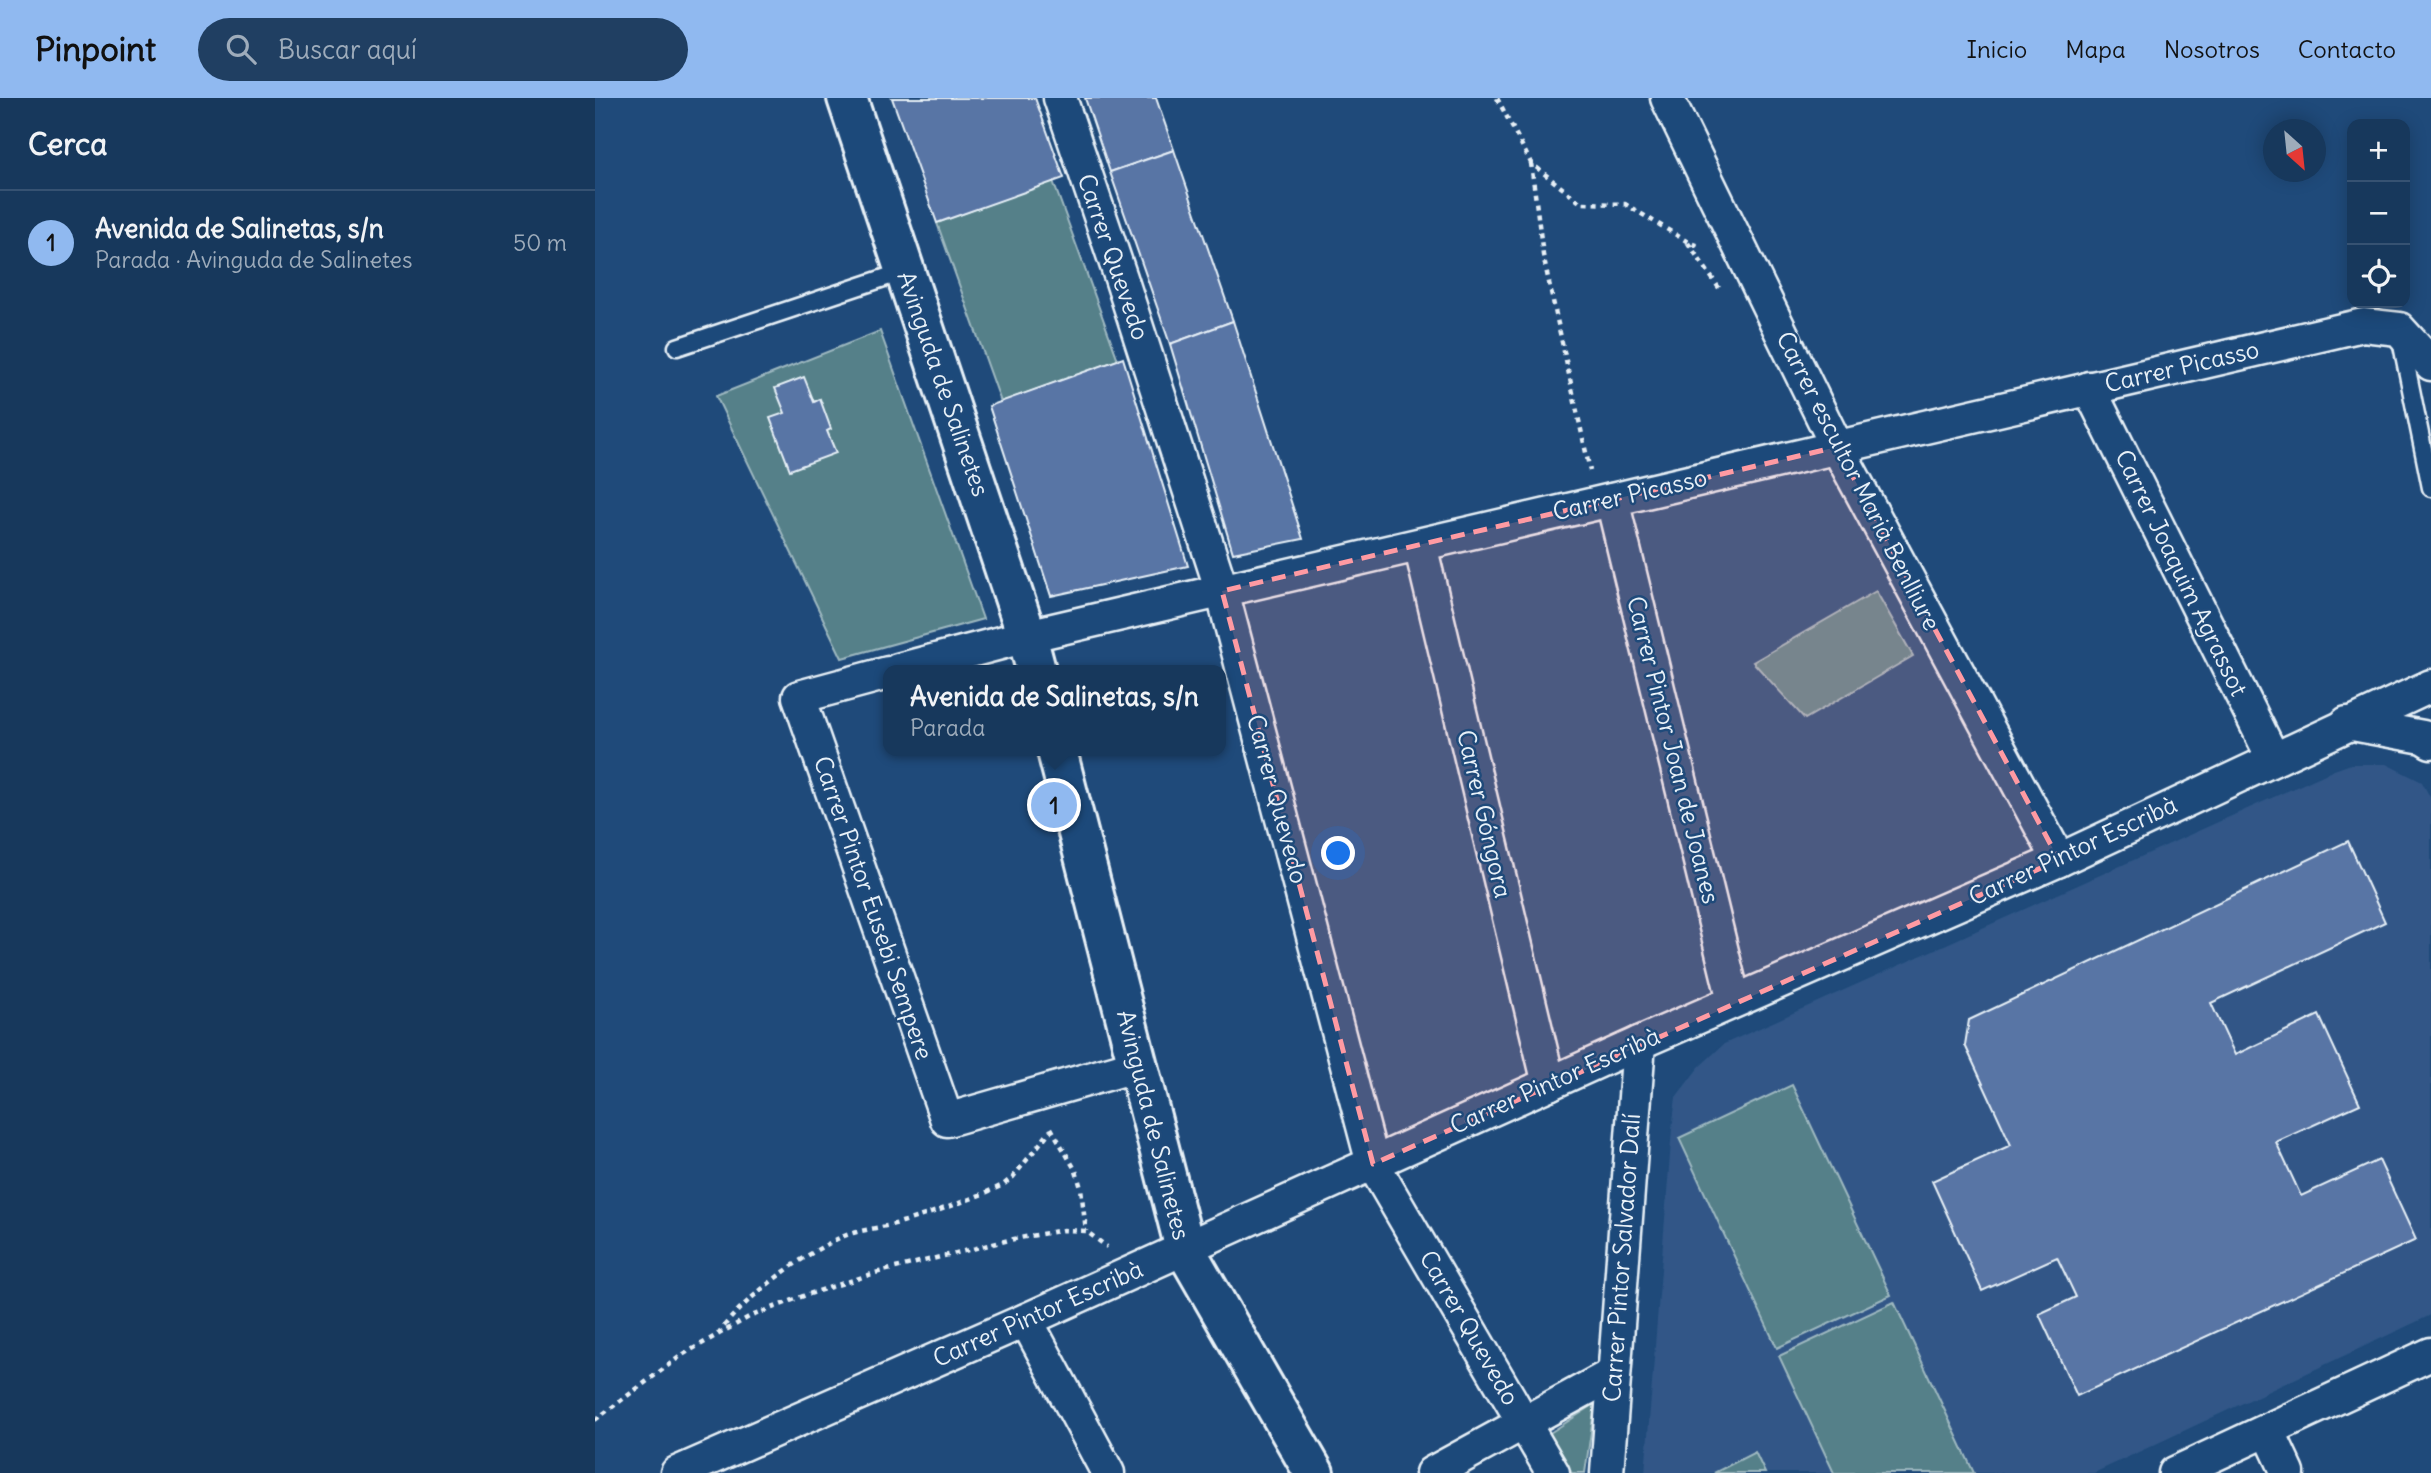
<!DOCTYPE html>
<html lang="es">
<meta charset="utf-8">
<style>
:root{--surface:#17385c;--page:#203f62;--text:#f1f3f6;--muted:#9eacbb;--line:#365272;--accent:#90b9f0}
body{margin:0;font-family:Delius,sans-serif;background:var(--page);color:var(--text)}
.controls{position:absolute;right:21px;top:21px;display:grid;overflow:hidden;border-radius:14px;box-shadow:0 4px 18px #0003}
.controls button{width:63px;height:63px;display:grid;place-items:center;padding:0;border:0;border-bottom:2px solid var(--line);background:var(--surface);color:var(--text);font:35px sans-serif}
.compass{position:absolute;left:1668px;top:21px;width:63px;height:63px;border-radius:50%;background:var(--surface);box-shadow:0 4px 18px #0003;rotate:153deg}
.you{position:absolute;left:744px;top:756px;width:24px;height:24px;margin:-18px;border:5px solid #fff;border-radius:50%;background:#1a73e8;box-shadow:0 0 0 10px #1a73e833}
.badge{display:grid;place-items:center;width:46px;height:46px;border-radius:50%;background:var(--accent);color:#111;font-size:23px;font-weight:700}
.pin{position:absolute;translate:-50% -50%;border:4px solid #fff;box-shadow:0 2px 7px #0006}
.popup{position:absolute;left:288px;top:567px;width:343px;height:91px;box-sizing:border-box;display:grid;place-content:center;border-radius:14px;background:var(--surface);filter:drop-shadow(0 2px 5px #0005);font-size:23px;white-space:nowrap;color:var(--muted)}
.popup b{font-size:26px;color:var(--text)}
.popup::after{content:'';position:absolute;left:50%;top:100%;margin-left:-14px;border:14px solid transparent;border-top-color:var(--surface)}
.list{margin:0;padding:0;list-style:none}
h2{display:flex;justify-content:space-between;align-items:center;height:91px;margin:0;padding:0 28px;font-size:30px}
h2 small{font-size:23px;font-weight:400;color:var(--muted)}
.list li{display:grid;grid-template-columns:46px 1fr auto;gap:21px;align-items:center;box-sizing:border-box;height:105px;padding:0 28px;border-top:2px solid var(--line)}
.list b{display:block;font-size:26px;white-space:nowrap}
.list p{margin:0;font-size:23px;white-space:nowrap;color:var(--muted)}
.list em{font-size:23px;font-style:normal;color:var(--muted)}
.icon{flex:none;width:38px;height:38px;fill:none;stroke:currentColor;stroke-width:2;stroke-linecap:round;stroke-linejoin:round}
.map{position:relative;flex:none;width:1836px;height:1375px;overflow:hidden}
header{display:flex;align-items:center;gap:42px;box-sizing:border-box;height:98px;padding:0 35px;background:var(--accent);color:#111}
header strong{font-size:33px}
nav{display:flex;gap:38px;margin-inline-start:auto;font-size:24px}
.search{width:490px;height:63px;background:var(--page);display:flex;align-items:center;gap:18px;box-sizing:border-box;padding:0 24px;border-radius:38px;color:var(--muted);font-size:26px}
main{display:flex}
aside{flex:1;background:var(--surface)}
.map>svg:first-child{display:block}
.built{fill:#305787}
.green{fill:#548089;stroke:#9eb8c0;stroke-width:2}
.building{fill:#5974a5;stroke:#e8f1f8;stroke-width:2}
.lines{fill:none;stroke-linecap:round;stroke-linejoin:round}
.lane-casing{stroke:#e8f1f8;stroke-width:21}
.street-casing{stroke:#e8f1f8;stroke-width:37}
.secondary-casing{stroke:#e8f1f8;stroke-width:44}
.path{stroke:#e8f1f8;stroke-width:4.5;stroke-dasharray:5 5;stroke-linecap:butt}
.lane{stroke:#1f4a7a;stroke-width:16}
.street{stroke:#1f4a7a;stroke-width:32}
.secondary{stroke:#1f4a7a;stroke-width:38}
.marked{fill:#ff9aa2;fill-opacity:0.2;stroke:#ff9aa2;stroke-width:5;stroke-dasharray:14 9;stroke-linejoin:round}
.labels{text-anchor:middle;stroke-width:5;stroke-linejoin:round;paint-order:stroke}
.street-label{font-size:24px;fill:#e8f1f8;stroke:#1f4a7a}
</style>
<header>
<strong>Pinpoint</strong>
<div class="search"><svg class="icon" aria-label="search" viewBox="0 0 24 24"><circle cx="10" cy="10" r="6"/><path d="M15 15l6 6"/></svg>Buscar aquí</div>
<nav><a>Inicio</a><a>Mapa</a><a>Nosotros</a><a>Contacto</a></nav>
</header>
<main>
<aside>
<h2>Cerca<small></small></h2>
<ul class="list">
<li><span class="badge">1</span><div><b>Avenida de Salinetas, s/n</b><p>Parada · Avinguda de Salinetes</p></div><em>50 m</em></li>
</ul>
</aside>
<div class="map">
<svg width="1836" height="1375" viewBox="0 0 1836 1375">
<rect width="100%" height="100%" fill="#1f4a7a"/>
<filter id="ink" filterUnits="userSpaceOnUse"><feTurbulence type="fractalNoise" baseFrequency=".0143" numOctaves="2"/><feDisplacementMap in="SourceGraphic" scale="14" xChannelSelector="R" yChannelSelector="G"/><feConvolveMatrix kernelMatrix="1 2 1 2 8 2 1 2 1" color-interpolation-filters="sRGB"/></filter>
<g filter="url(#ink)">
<polygon class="built" points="1756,666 1791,666 1827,684 1836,701 1836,1217 1499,1375 1170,1375 1160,1354 1119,1375 1050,1375 1077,1031 1081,999 1104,969 1129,946 1739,672"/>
<g class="green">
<polygon points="458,83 523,262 406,304 342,125"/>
<polygon points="285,233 388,521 247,560 121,298"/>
<polygon points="1281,493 1318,558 1210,621 1158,564"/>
<polygon points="1197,987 1296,1197 1182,1250 1084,1040"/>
<polygon points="1299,1204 1379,1375 1239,1375 1184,1258"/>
<polygon points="1000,1306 990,1375 971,1375 950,1338"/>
<polygon points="1160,1354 1170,1375 1119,1375"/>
</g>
<g class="building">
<polygon points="297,0 440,0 469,80 342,125"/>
<polygon points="490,0 561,0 579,52 515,74"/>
<polygon points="579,52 638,223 575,246 515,74"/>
<polygon points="638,223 708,441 638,455 575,246"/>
<polygon points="528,260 593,468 456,498 394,308"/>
<polygon points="209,279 219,304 225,301 236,331 232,333 241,355 195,372 175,320 190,315 180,290"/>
<polygon points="1753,743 1790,824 1616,905 1640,957 1724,917 1765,1006 1681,1044 1706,1098 1784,1062 1821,1142 1482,1298 1444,1216 1481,1199 1462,1159 1387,1193 1337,1083 1416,1047 1370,947 1374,922"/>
</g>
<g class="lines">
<g class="lane-casing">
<g id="lane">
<polyline points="1806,242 1836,390"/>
<polyline points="82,249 310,173"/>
</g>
</g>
<g class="street-casing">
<g id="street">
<polyline points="465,0 526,180 627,493 778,1066 958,1375"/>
<polyline points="1072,0 1242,349 1464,762"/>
<polyline points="1494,290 1678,660"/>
<polyline points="1017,402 1139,903"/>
<polyline points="825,447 954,986"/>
<polyline points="303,572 432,538 1768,227 1804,231 1836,266"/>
<polyline points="293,575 204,599 352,1022 543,967"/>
<polyline points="1752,625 1828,639 1836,644"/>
<polyline points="431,1222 513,1375"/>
<polyline points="1673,1332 1693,1375"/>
<polyline points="82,1375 431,1222 1044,945 1464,762 1836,588"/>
<polyline points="837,1375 1018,1276"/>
<polyline points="1012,1375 1044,945"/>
<polyline points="1580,1375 1836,1256"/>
</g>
</g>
<g class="secondary-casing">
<g id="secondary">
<polyline points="252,0 432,538 441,572"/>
<polyline points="462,653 590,1151 719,1375"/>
</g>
</g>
<g class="path">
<polyline points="902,0 936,65 986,105 1030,106 1093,144 1106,149"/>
<polyline points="936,65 948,157 995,373"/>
<polyline points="1093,145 1124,190"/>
<polyline points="456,1030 481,1073 486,1090 491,1133"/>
<path d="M123,1236C146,1202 211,1154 249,1138C267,1131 288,1130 307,1124C341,1114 375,1102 408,1087L418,1079L456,1032"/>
<polyline points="0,1322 87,1257 154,1219 211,1197 280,1175 414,1142 468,1132 491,1133 512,1149"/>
</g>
<use href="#lane" class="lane"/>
<use href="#street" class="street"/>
<use href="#secondary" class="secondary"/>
</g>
</g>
<path class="marked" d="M1242,349L1464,762L778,1066L627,493Z"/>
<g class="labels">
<g class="street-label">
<text transform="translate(518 159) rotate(71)" y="8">Carrer Quevedo</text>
<text transform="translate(1587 269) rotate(-13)" y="8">Carrer Picasso</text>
<text transform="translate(348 286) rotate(71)" y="8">Avinguda de Salinetes</text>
<text transform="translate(1263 383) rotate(63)" y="8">Carrer escultor Marià Benlliure</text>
<text transform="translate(1035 397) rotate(-13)" y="8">Carrer Picasso</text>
<text transform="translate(1586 475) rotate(64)" y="8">Carrer Joaquim Agrassot</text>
<text transform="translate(1078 652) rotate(76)" y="8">Carrer Pintor Joan de Joanes</text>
<text transform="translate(682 701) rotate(75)" y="8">Carrer Quevedo</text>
<text transform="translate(889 716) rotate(77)" y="8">Carrer Góngora</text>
<text transform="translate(1478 753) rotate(-25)" y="8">Carrer Pintor Escribà</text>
<text transform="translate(278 810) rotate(71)" y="8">Carrer Pintor Eusebi Sempere</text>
<text transform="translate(960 983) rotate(-24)" y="8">Carrer Pintor Escribà</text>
<text transform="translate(558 1027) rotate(76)" y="8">Avinguda de Salinetes</text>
<text transform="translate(1027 1160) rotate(-86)" y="8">Carrer Pintor Salvador Dalí</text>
<text transform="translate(443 1216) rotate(-24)" y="8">Carrer Pintor Escribà</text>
<text transform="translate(874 1230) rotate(60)" y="8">Carrer Quevedo</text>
</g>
</g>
</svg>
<div class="controls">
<button>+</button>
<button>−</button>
<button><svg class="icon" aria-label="locate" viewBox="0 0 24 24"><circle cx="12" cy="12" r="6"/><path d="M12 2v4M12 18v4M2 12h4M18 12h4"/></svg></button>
</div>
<svg class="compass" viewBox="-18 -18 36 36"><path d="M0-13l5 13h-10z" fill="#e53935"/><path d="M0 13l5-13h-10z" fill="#9eacbb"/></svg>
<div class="you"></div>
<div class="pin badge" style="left:459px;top:707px">1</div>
<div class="popup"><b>Avenida de Salinetas, s/n</b>Parada</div>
</div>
</main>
